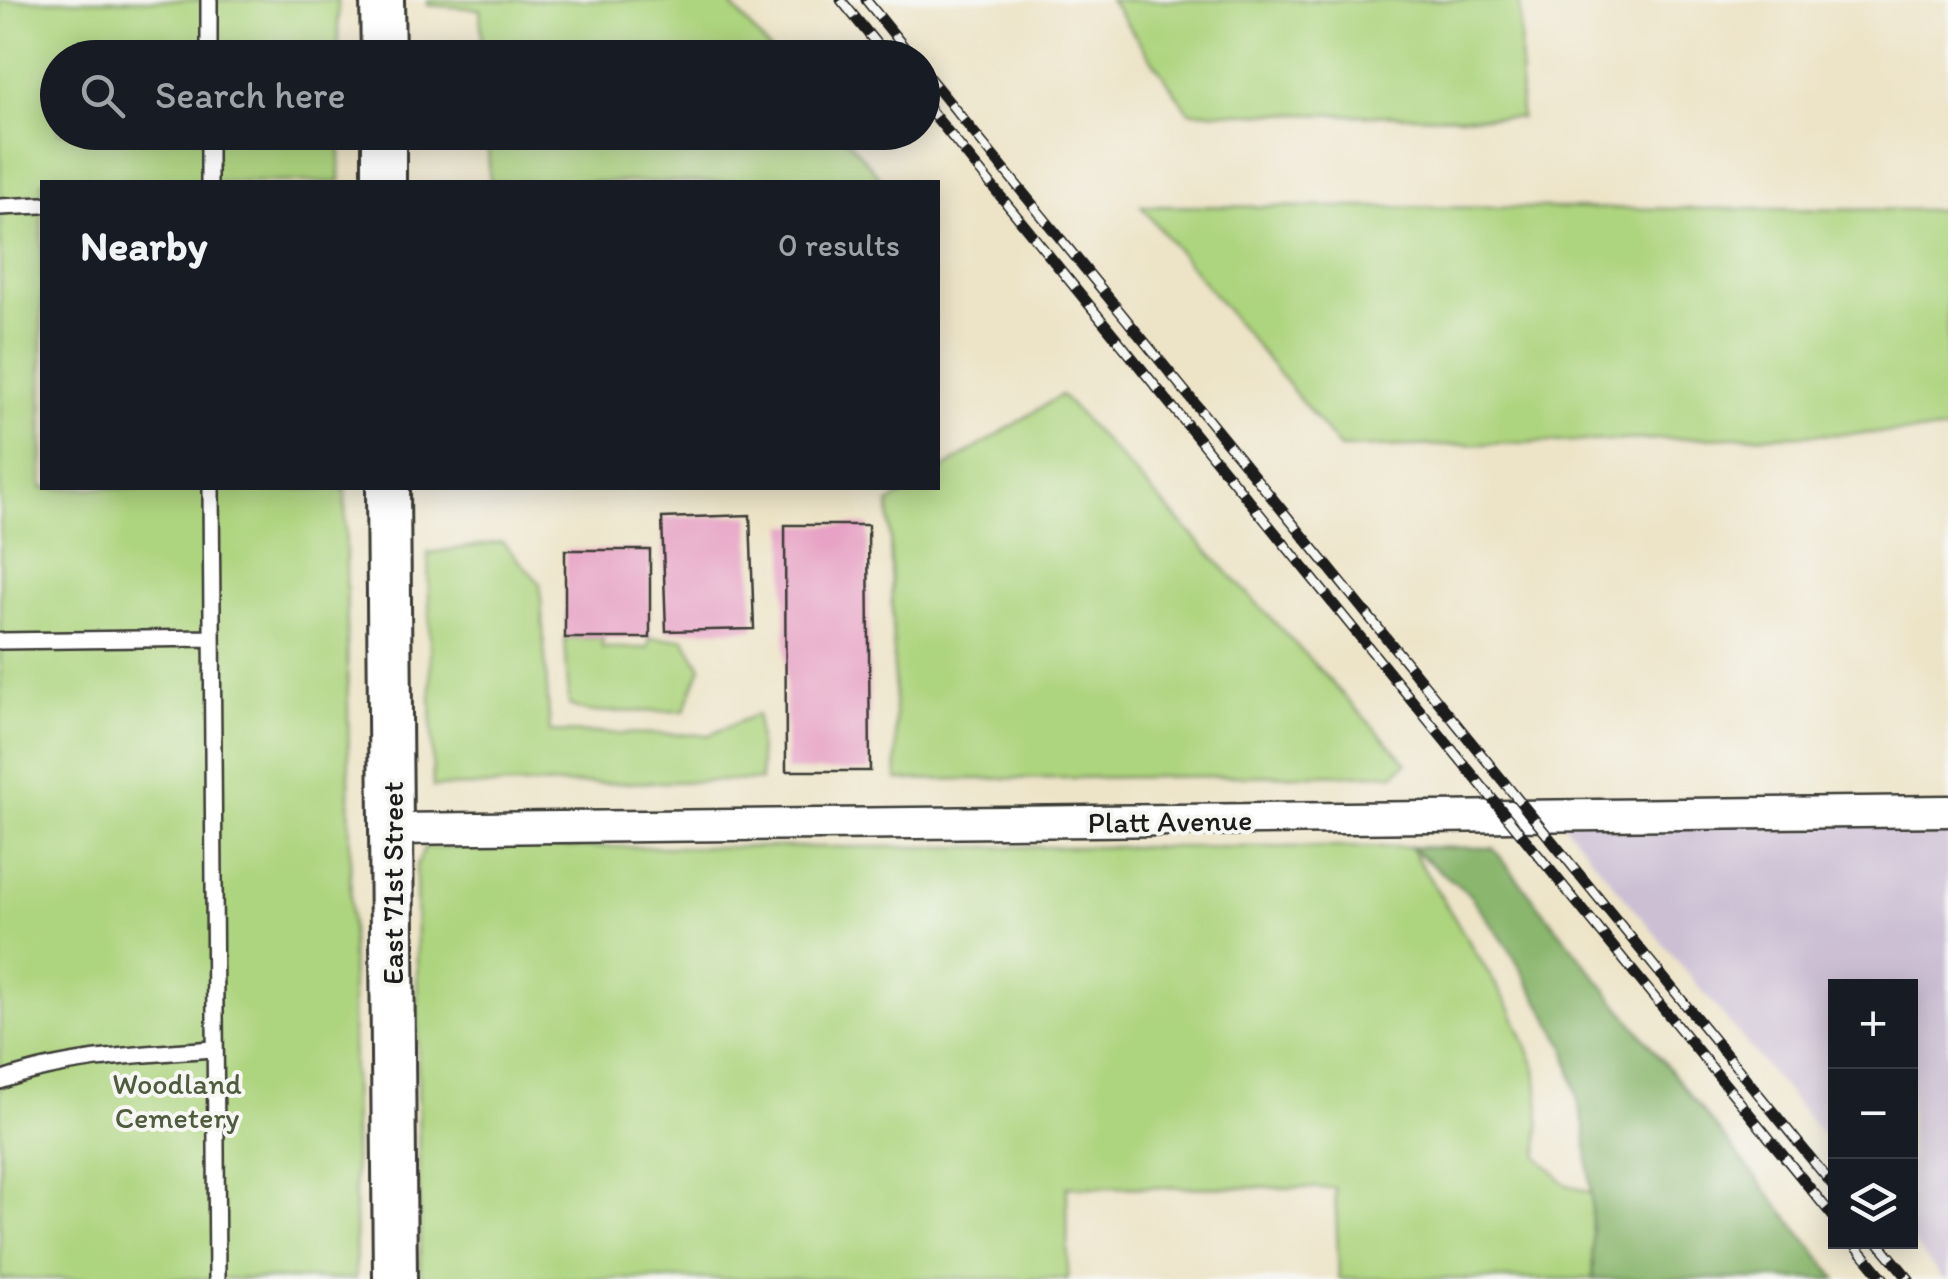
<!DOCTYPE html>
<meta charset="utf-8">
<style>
:root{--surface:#171b24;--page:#242831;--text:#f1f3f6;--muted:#9ea1a6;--line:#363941}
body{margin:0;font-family:Itim,sans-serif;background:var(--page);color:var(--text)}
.controls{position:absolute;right:30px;bottom:30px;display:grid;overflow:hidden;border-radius:0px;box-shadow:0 5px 25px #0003}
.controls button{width:90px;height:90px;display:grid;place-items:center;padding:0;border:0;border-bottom:2px solid var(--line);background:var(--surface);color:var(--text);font:50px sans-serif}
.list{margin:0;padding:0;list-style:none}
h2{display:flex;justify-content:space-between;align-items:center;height:130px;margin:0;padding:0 40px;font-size:42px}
h2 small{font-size:32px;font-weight:400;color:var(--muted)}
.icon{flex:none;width:55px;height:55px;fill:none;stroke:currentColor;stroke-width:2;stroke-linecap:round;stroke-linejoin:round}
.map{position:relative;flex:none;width:1948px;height:1279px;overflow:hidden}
.search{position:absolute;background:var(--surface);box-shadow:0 5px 25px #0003;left:40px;top:40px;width:900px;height:110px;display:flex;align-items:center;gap:25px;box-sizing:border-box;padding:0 35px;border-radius:55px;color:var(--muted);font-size:38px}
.panel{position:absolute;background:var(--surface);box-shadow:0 5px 25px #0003;left:40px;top:180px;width:900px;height:310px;border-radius:0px}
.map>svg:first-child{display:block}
.industrial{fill:#ccbfd4}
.green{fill:#add47e;stroke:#64784d;stroke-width:2.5}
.forest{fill:#8ab66d;stroke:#536944;stroke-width:2.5}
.building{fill:#e7a2c5}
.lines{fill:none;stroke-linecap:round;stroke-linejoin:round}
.lane-casing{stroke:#3b3a36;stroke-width:20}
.street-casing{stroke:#3b3a36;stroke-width:35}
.secondary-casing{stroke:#3b3a36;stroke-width:48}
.lane{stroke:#fff;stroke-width:15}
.street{stroke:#fff;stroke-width:30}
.secondary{stroke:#fff;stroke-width:42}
.rail-casing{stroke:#1c1c1c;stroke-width:11}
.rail{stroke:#f6f6f2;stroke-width:8;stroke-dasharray:22;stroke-linecap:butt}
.labels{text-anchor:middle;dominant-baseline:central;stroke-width:8;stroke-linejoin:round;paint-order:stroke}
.street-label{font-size:30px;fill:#1c1c1c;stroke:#f6f6f2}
.park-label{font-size:30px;fill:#4f5c3e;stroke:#f6f6f2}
</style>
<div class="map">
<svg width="1948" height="1279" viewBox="0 0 1948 1279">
<rect width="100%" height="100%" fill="#f6f6f2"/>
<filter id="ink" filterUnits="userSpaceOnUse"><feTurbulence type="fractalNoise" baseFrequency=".01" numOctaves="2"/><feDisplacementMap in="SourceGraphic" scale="20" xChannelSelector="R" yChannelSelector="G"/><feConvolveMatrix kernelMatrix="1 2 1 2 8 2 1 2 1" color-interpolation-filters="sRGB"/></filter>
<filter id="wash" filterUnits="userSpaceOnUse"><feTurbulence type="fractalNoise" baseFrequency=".0048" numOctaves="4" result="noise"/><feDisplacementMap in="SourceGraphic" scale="40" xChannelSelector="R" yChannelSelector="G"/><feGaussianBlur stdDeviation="2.25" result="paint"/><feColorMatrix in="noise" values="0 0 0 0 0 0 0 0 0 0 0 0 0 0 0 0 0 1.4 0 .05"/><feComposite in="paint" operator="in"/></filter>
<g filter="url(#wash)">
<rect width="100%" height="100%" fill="#ede4c8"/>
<path class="industrial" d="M 1948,811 L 1948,1279 L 1943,1279 L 1911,1240 L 1910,986 L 1836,986 L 1835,1150 L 1556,815 Z"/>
<path class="green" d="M 0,0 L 338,0 L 338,57 L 58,58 L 58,132 L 340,133 L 340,182 L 42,182 L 42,488 L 345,488 L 356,1279 L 0,1279 Z
M 428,0 L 727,0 L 776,57 L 483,57 L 480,9 L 428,5 Z
M 1110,0 L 1520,0 L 1521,118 L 1189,112 Z
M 487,133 L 841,133 L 884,182 L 490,182 Z
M 1141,206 L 1948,210 L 1948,431 L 1340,448 Z
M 1061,395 L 1407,763 L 1394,774 L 897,780 L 889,503 L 913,488 L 938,488 L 938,472 Z
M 502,542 L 540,583 L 550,732 L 709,735 L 757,714 L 761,780 L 433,787 L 428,553 Z
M 565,638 L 603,638 L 602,648 L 648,648 L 650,638 L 684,639 L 701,667 L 684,711 L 589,712 L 569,705 Z
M 425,847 L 1410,847 L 1511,1009 L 1536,1069 L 1540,1107 L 1538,1156 L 1565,1184 L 1591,1193 L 1593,1279 L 1339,1279 L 1335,1188 L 1067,1187 L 1068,1279 L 420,1279 L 416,866 Z"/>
<path class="forest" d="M 1410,847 L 1493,848 L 1837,1279 L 1593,1279 L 1591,1193 L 1585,1130 L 1565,1047 L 1508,947 L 1469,894 Z"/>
<g id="blocks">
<path class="building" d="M 750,515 L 754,629 L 666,631 L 662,518 Z
M 785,525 L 868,525 L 870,771 L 786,771 Z
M 565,550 L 650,550 L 650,638 L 565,638 Z"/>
</g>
</g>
<g filter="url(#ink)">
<use href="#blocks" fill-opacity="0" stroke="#3b3a36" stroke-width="2.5"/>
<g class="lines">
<g class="lane-casing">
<path id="lane" d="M 209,0 L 209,58
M 209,132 L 209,182
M 0,207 L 42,205
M 211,488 L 217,1279
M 0,641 L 211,638
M 0,1081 C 68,1057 143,1054 214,1049"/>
</g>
<g class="street-casing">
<path id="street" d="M 392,829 L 1948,811"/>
</g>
<g class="secondary-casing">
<path id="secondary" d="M 382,0 L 383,58
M 384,132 L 384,182
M 388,488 L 395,1279"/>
</g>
<use href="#lane" class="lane"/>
<use href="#street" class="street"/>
<use href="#secondary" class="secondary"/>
<g class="rail-casing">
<path id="rail" d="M 841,0 L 888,58
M 866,0 L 913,58
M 922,69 L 1836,1189
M 922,100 L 1836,1220
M 1853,1242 L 1884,1279
M 1878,1242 L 1909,1279"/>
</g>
<use href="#rail" class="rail"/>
</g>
</g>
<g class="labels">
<g class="street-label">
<text transform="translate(1170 821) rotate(-1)">Platt Avenue</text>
<text transform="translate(392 883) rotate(-90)">East 71st Street</text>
</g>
<g class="park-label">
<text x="177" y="1083">Woodland<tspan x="177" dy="34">Cemetery</tspan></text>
</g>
</g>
</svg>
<div class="controls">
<button>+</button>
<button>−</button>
<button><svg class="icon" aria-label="layers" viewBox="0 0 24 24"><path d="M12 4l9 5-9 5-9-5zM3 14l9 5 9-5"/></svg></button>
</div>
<div class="search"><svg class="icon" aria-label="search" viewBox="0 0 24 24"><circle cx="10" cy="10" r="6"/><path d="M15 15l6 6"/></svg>Search here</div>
<section class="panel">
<h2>Nearby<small>0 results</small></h2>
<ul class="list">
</ul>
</section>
</div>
